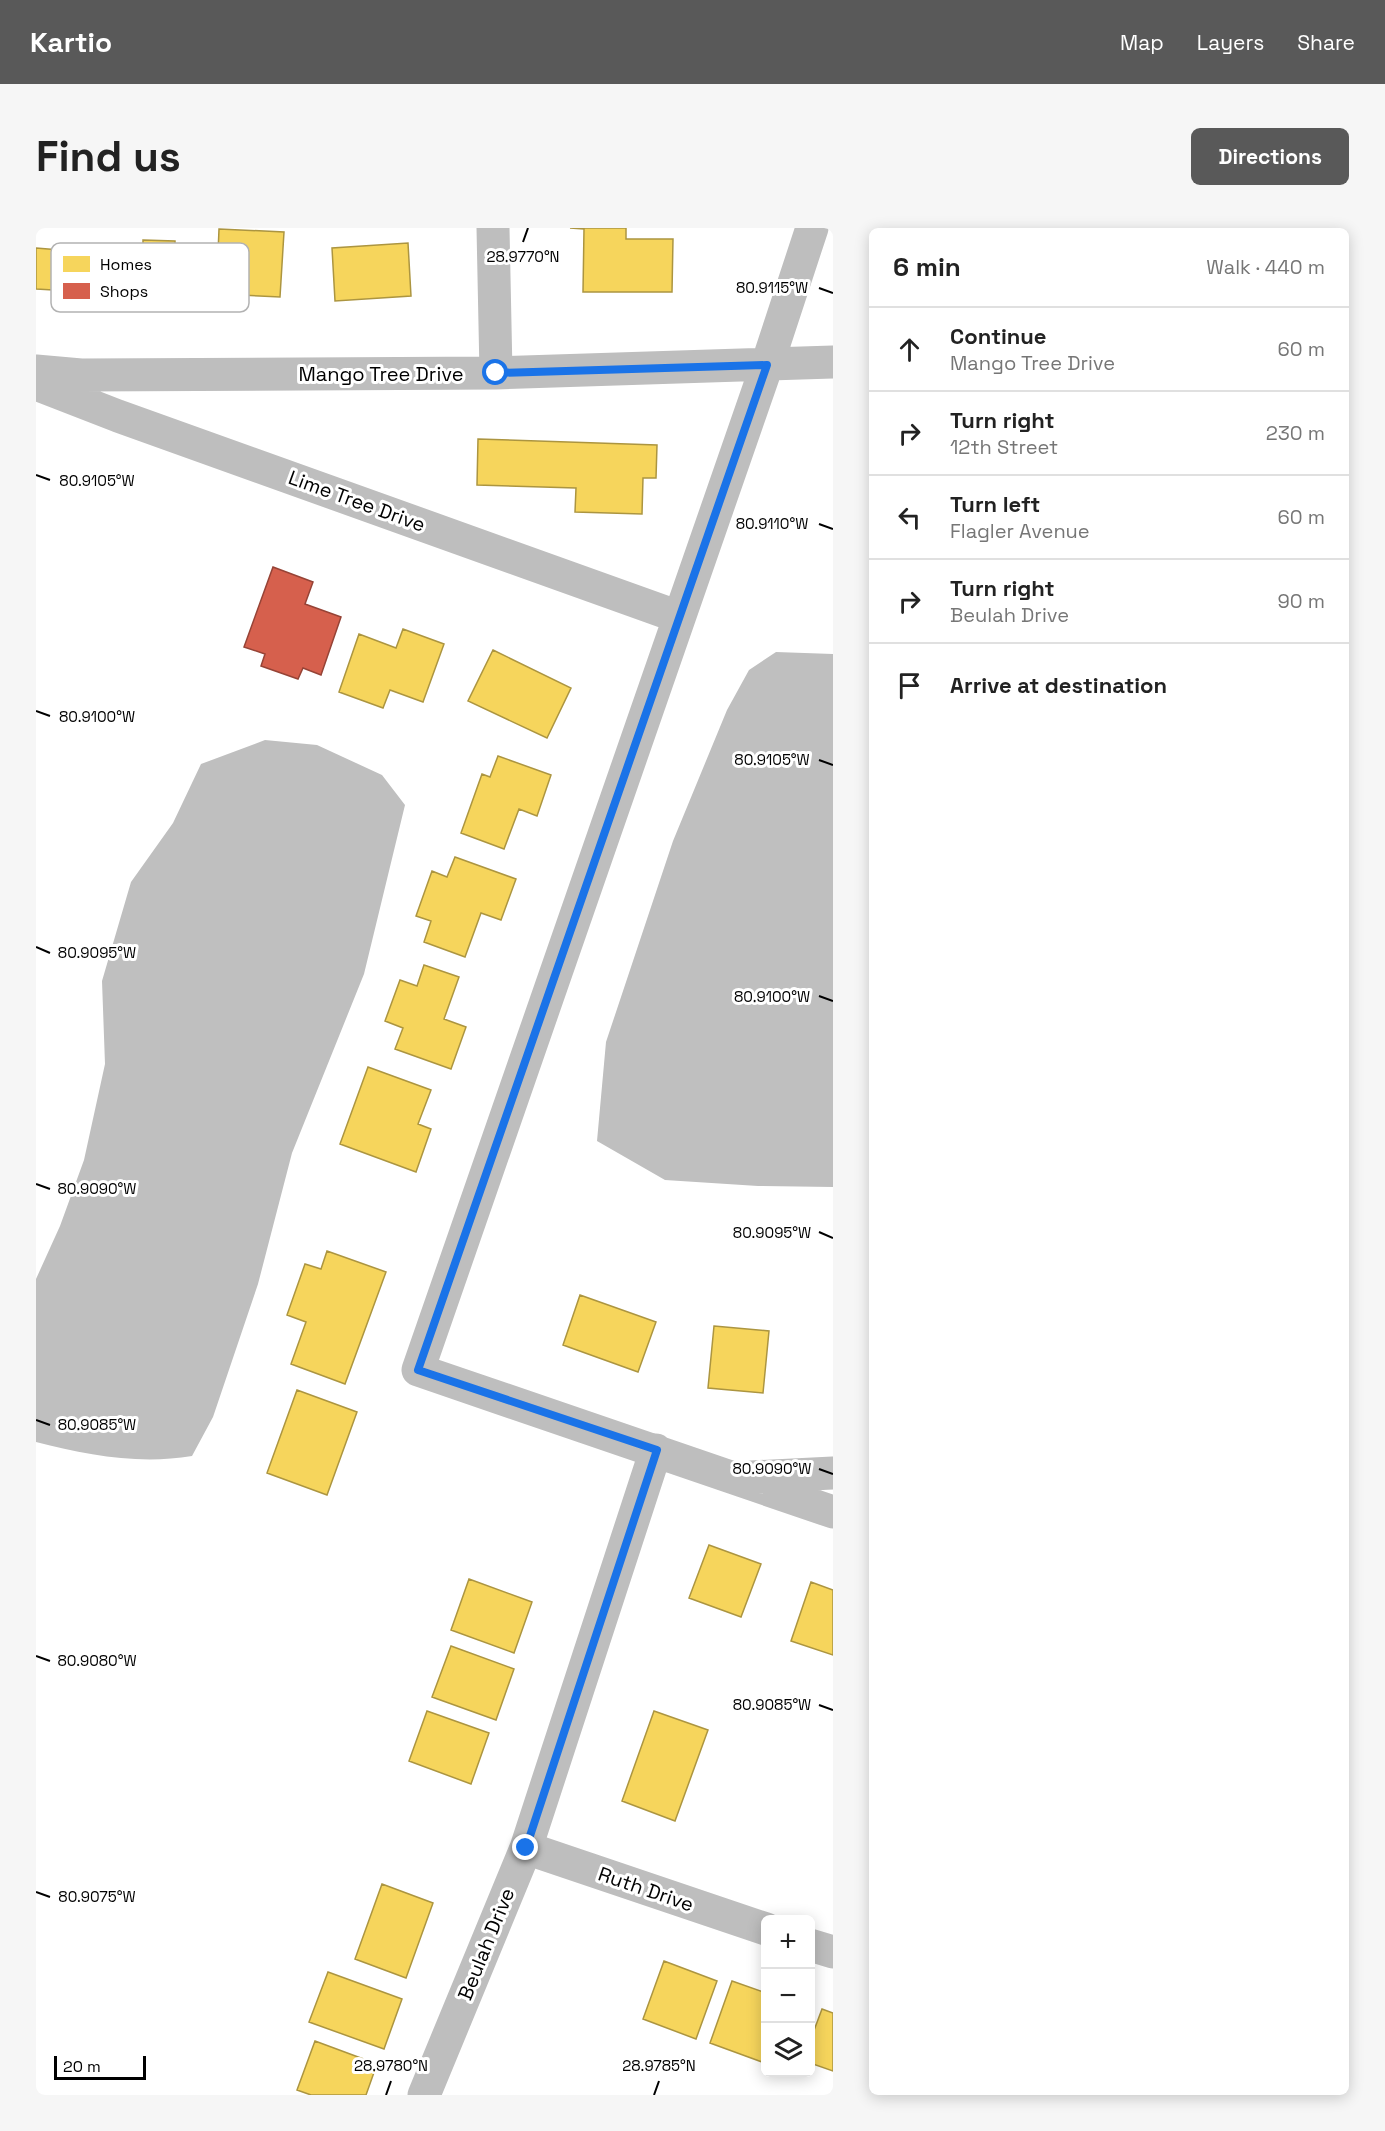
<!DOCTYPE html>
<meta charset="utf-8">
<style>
:root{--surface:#fff;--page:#f6f6f6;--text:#222;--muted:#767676;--line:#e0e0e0;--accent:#595959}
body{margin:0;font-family:"Space Grotesk",sans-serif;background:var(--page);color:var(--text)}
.controls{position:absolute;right:18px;bottom:18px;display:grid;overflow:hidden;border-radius:9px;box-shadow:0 3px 15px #0003}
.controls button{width:54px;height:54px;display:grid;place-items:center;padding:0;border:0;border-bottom:2px solid var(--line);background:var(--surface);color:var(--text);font:30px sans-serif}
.scale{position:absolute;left:18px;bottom:15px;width:92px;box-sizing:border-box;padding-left:6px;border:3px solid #000;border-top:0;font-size:16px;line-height:21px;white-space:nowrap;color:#000;-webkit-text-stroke:4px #fff;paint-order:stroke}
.stop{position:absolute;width:18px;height:18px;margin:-14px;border:4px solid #1a73e8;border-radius:50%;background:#fff}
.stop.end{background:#1a73e8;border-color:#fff;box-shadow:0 2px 6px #0008}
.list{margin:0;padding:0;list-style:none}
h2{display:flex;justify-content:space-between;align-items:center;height:78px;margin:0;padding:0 24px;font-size:26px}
h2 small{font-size:20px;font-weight:400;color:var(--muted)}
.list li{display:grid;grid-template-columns:39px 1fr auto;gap:18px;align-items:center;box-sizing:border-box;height:84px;padding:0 24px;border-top:2px solid var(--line)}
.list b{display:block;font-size:22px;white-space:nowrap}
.list p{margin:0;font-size:20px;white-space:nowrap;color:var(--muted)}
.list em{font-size:20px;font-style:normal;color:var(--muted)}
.icon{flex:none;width:33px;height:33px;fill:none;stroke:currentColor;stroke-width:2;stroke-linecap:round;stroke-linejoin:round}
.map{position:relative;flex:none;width:797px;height:1867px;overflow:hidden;border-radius:9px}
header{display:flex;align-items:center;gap:36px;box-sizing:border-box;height:84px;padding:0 30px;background:var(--accent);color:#fff}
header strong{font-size:28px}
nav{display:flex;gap:33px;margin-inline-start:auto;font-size:21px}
.intro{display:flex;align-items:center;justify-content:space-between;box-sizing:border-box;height:144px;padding:0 36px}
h1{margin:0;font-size:42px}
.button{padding:15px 27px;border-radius:9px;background:var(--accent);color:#fff;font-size:21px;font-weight:700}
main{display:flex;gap:36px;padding:0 36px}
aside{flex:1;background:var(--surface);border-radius:9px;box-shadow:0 3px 15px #0003}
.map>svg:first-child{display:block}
.water{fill:#bfbfbf}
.homes{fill:#f6d55c;stroke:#ac9540;stroke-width:1.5}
.shops{fill:#d6604d;stroke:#964336;stroke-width:1.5}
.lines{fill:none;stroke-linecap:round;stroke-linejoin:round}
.street{stroke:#bebebe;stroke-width:33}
.route{stroke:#1a73e8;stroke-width:8}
.ticks{fill:none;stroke:#000;stroke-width:2}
.labels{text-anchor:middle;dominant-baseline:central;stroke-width:6;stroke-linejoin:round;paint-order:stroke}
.street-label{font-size:20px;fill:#000;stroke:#fff}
.key{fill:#fff;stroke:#b2b2b2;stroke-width:1.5}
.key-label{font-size:16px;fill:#000}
.ticks-label{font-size:15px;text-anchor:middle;fill:#000;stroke:#fff;stroke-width:6;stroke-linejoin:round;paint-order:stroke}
</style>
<header>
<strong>Kartio</strong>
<nav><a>Map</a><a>Layers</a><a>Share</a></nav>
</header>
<div class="intro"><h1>Find us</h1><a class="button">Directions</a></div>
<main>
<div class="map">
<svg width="797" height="1867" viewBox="0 0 797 1867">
<rect width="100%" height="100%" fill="#fff"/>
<path class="water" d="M 740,424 L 797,426 L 797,959 L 722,958 L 629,952 L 561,913 L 570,814 L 637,613 L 691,482 L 713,442 Z
M 229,512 L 281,517 L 346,547 L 369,577 L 328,746 L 256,925 L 222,1056 L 177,1189 L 156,1228 C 103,1237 51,1227 0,1214 L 0,1051 L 24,998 L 48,932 L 69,836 L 66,753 L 95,654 L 137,595 L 165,536 Z"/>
<path class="homes" d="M 534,0 L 590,0 L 590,11 L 637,11 L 636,64 L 547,64 L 548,1 Z
M 183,1 L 248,4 L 244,69 L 159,65 L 161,24 L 182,25 Z
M 107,12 L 139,13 L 139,68 L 107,68 Z
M 372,15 L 375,68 L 299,73 L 296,20 Z
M 0,20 L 72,26 L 69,65 L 0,61 Z
M 442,211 L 621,217 L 620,250 L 607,250 L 606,286 L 539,284 L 540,260 L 441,257 Z
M 367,401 L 408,416 L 387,474 L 354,462 L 347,480 L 303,464 L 323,406 L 360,420 Z
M 457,422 L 535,460 L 511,510 L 432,473 Z
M 462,528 L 515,547 L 501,588 L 483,581 L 468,621 L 425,605 L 446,546 L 454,549 Z
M 419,629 L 480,651 L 465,692 L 445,685 L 429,729 L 388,714 L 395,693 L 380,688 L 396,643 L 411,649 Z
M 388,737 L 423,749 L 408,791 L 430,799 L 415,841 L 359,821 L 367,800 L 349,793 L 364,752 L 381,758 Z
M 332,839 L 395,862 L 382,896 L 395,901 L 380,944 L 304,916 Z
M 291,1023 L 350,1044 L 309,1156 L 255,1136 L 270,1094 L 251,1087 L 269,1036 L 285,1041 Z
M 544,1067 L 620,1094 L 602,1144 L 527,1117 Z
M 678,1098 L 733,1103 L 727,1165 L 672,1160 Z
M 261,1162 L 321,1184 L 291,1267 L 231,1245 Z
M 673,1317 L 725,1336 L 705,1389 L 653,1370 Z
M 433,1351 L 496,1374 L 478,1425 L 415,1402 Z
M 775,1354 L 797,1362 L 797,1427 L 755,1413 Z
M 415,1418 L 478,1441 L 460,1492 L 396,1469 Z
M 391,1483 L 453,1505 L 435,1556 L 373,1533 Z
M 618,1483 L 672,1502 L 639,1593 L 586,1573 Z
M 346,1656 L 397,1675 L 370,1750 L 319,1731 Z
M 628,1733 L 681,1753 L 660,1811 L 607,1791 Z
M 292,1744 L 366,1771 L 348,1821 L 273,1794 Z
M 696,1753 L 730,1765 L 730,1826 L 726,1834 L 674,1815 Z
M 786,1781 L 797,1785 L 797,1843 L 774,1835 L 774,1813 Z
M 279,1813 L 341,1836 L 330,1867 L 275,1867 L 261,1862 Z"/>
<path class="shops" d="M 237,339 L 277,354 L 269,376 L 305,389 L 285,447 L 267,440 L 262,451 L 225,438 L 229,426 L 208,419 Z"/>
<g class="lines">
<path class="street" d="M 457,0 L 460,145
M 776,0 L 731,137 L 382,1142 L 797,1284
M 0,143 L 45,147 L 460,145 L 797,134
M 0,156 L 82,188 L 643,389
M 715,1249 L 797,1245
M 490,1620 L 730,1701
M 774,1717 L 797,1724
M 388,1867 L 490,1620 L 620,1222"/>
</g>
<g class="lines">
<path class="route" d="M 460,145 L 731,137 L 382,1142 L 621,1222 L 490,1620"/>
</g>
<path class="ticks" d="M 487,14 L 492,0M 783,60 L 797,65M 0,247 L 14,252M 783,296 L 797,301M 0,483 L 14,488M 783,532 L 797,537M 0,719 L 14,725M 783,768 L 797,773M 0,956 L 14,961M 783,1004 L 797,1010M 0,1192 L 14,1197M 783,1241 L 797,1246M 0,1428 L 14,1433M 783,1477 L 797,1482M 0,1664 L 14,1669M 350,1867 L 355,1853M 618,1867 L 623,1853"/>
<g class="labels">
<g class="street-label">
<text x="345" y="146">Mango Tree Drive</text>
<text transform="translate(321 273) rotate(20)">Lime Tree Drive</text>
<text transform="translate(610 1661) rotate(19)">Ruth Drive</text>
<text transform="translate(450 1716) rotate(-68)">Beulah Drive</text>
</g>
</g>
<rect x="15" y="15" width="198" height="69" rx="9" class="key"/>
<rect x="27" y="28" width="27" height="16" fill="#f6d55c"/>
<rect x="27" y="55" width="27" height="16" fill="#d6604d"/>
<g class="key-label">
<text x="64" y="42">Homes</text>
<text x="64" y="69">Shops</text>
</g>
<g class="ticks-label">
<text x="487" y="34">28.9770°N</text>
<text x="736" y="65">80.9115°W</text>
<text x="61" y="258">80.9105°W</text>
<text x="736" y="301">80.9110°W</text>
<text x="61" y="494">80.9100°W</text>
<text x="736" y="537">80.9105°W</text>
<text x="61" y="730">80.9095°W</text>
<text x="736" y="774">80.9100°W</text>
<text x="61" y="966">80.9090°W</text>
<text x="736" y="1010">80.9095°W</text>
<text x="61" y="1202">80.9085°W</text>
<text x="736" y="1246">80.9090°W</text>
<text x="61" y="1438">80.9080°W</text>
<text x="736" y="1482">80.9085°W</text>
<text x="61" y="1674">80.9075°W</text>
<text x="355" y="1843">28.9780°N</text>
<text x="623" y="1843">28.9785°N</text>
</g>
</svg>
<div class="controls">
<button>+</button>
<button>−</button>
<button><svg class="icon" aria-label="layers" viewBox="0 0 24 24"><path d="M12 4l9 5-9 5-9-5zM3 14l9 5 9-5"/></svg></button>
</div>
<div class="scale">20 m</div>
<div class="stop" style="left:460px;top:145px"></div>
<div class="stop end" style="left:490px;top:1620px"></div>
</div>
<aside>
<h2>6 min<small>Walk · 440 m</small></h2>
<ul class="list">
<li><svg class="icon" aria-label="ahead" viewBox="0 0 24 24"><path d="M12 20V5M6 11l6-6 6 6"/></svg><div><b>Continue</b><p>Mango Tree Drive</p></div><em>60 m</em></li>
<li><svg class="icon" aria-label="right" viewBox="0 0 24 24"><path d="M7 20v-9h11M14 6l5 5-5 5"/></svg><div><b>Turn right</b><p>12th Street</p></div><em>230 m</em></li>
<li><svg class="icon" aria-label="left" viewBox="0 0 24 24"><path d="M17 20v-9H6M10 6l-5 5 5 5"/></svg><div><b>Turn left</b><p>Flagler Avenue</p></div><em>60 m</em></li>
<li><svg class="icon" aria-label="right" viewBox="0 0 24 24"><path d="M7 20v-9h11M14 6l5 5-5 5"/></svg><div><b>Turn right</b><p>Beulah Drive</p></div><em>90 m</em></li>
<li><svg class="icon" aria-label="arrive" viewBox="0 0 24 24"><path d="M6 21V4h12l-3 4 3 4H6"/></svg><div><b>Arrive at destination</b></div></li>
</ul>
</aside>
</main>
